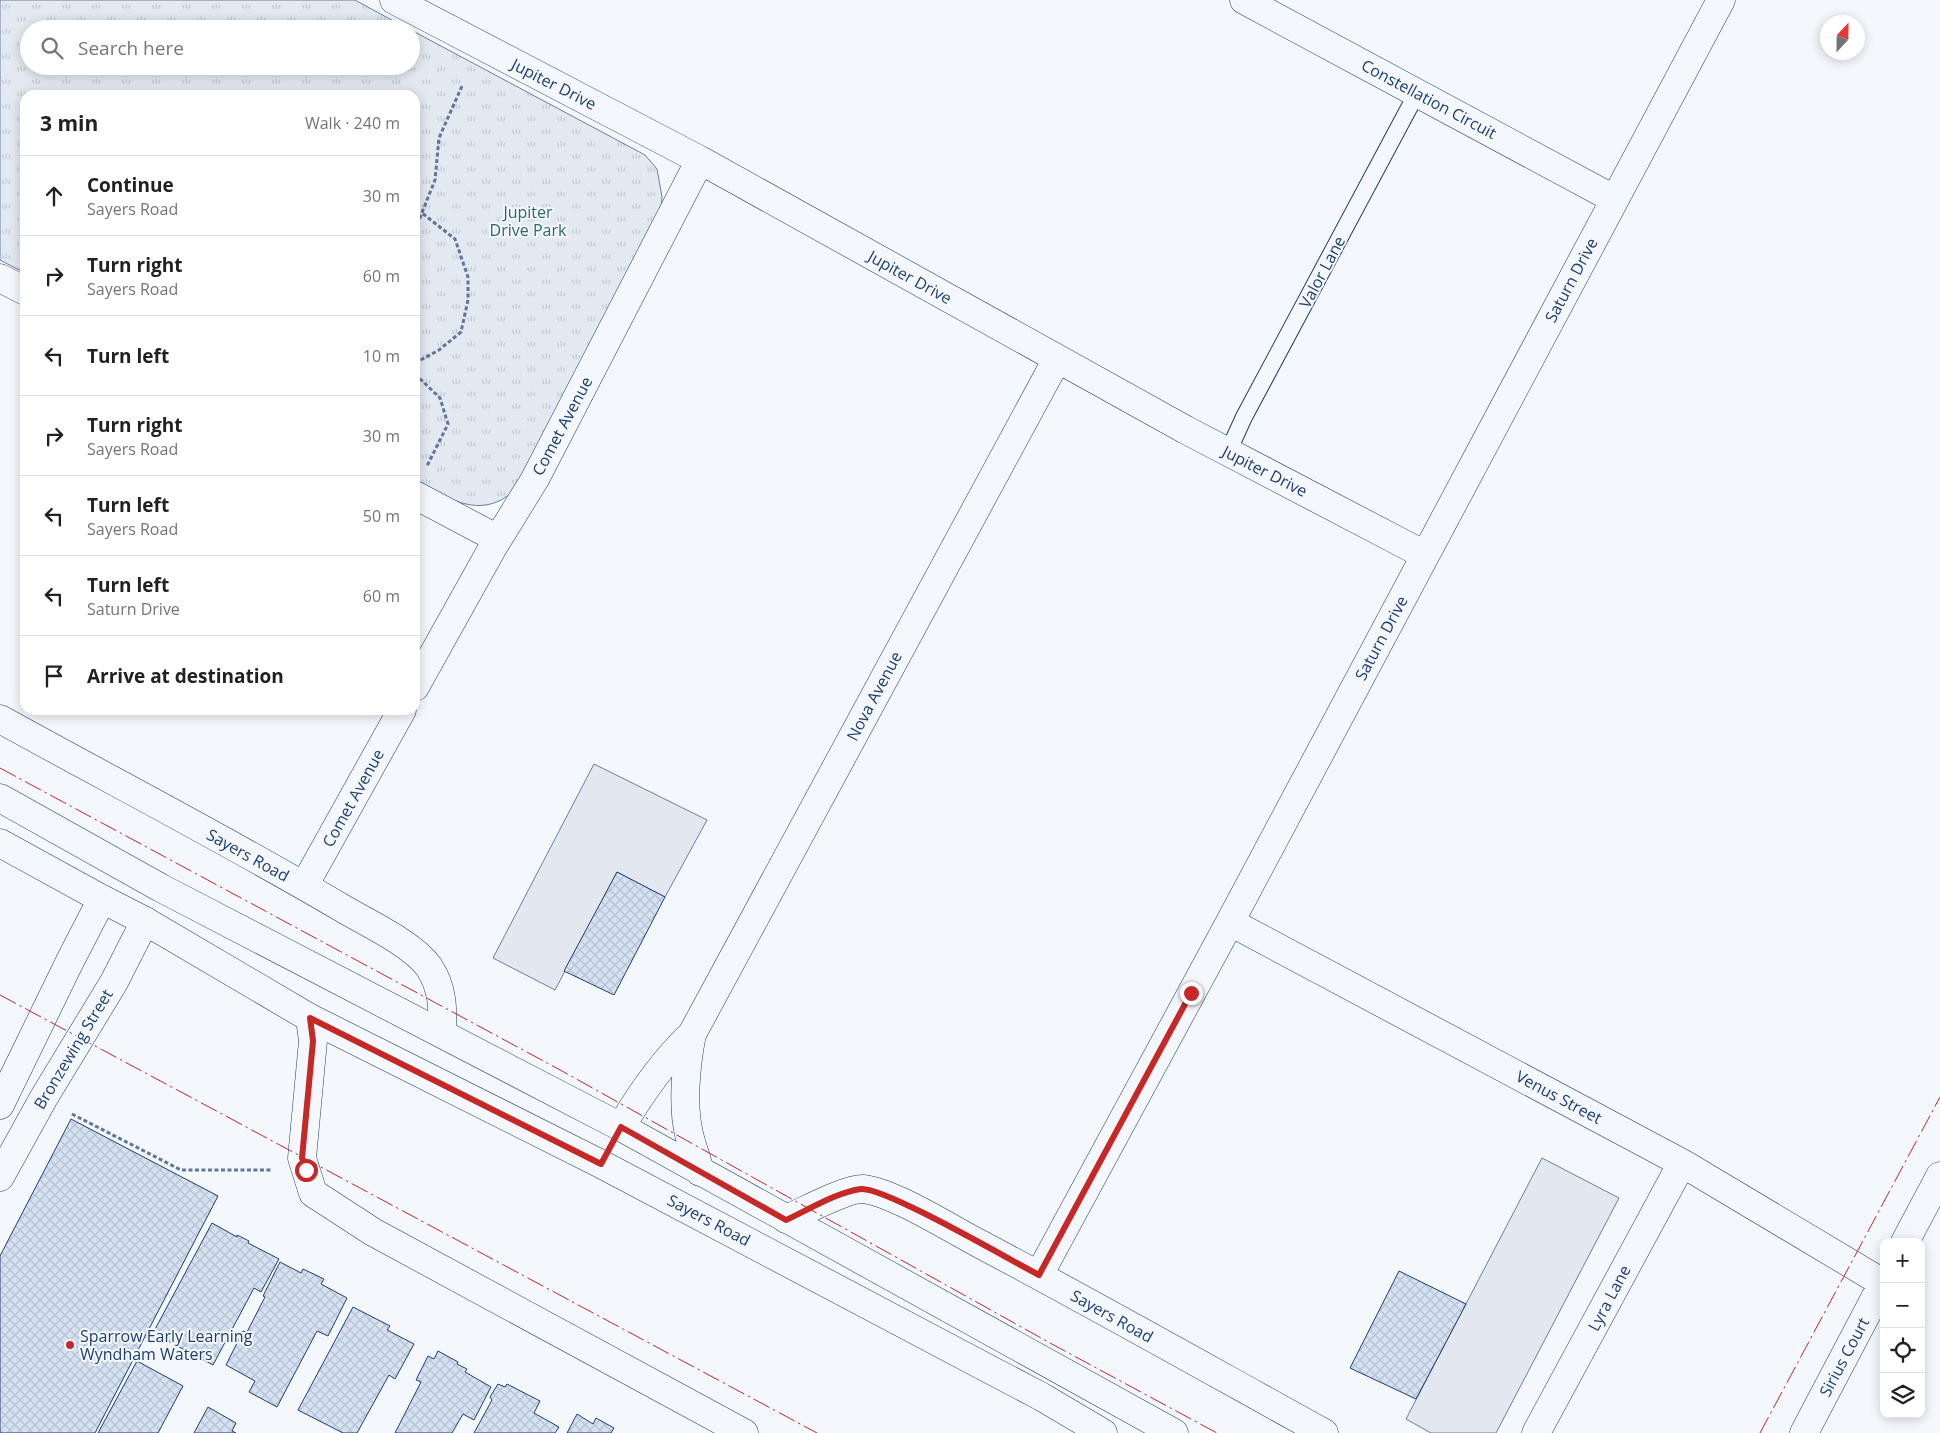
<!DOCTYPE html>
<meta charset="utf-8">
<style>
:root{--surface:#fff;--page:#f2f2f2;--text:#202124;--muted:#757577;--line:#e0e0e0}
body{margin:0;font-family:"Open Sans",sans-serif;background:var(--page);color:var(--text)}
.controls{position:absolute;right:15px;bottom:15px;display:grid;overflow:hidden;border-radius:10px;box-shadow:0 2px 12px #0003}
.controls button{width:45px;height:45px;display:grid;place-items:center;padding:0;border:0;border-bottom:1px solid var(--line);background:var(--surface);color:var(--text);font:25px sans-serif}
.compass{position:absolute;left:1820px;top:15px;width:45px;height:45px;border-radius:50%;background:var(--surface);box-shadow:0 2px 12px #0003;rotate:22deg}
.stop{position:absolute;width:15px;height:15px;margin:-11px;border:4px solid #c62828;border-radius:50%;background:#fff}
.stop.end{background:#c62828;border-color:#fff;box-shadow:0 1px 5px #0008}
.list{margin:0;padding:0;list-style:none}
h2{display:flex;justify-content:space-between;align-items:center;height:65px;margin:0;padding:0 20px;font-size:21px}
h2 small{font-size:16px;font-weight:400;color:var(--muted)}
.list li{display:grid;grid-template-columns:32px 1fr auto;gap:15px;align-items:center;box-sizing:border-box;height:80px;padding:0 20px;border-top:1px solid var(--line)}
.list b{display:block;font-size:19px;white-space:nowrap}
.list p{margin:0;font-size:16px;white-space:nowrap;color:var(--muted)}
.list em{font-size:16px;font-style:normal;color:var(--muted)}
.icon{flex:none;width:28px;height:28px;fill:none;stroke:currentColor;stroke-width:2;stroke-linecap:round;stroke-linejoin:round}
.map{position:relative;flex:none;width:1940px;height:1433px;overflow:hidden}
.search{position:absolute;background:var(--surface);box-shadow:0 2px 12px #0003;left:20px;top:20px;width:400px;height:55px;display:flex;align-items:center;gap:12px;box-sizing:border-box;padding:0 18px;border-radius:28px;color:var(--muted);font-size:19px}
.panel{position:absolute;background:var(--surface);box-shadow:0 2px 12px #0003;left:20px;top:90px;width:400px;height:625px;border-radius:15px}
.map>svg:first-child{display:block}
.park{fill:url(#park-tufts);stroke:#687fa3}
.parking{fill:#e3e8f0;stroke:#687fa3}
.building{fill:url(#building-cross-hatch);stroke:#1d3f73}
.lines{fill:none;stroke-linecap:round;stroke-linejoin:round}
.lane-casing{stroke:#1d3f73;stroke-width:18}
.street-casing{stroke:#1d3f73;stroke-width:29}
.secondary-casing{stroke:#1d3f73;stroke-width:29}
.path{stroke:#5e769c;stroke-width:3;stroke-dasharray:4 2.5;stroke-linecap:butt}
.lane{stroke:#f4f7fb;stroke-width:16}
.street{stroke:#f4f7fb;stroke-width:28}
.secondary{stroke:#f4f7fb;stroke-width:28}
.power{stroke:#c62828;stroke-width:1;stroke-dasharray:18 4 2.5 4;stroke-linecap:butt}
.route{stroke:#c62828;stroke-width:6}
.poi-dot{fill:#c62828;stroke:#f4f7fb;stroke-width:2}
.labels{text-anchor:middle;dominant-baseline:central;stroke-width:4;stroke-linejoin:round;paint-order:stroke}
.street-label{font-size:16px;fill:#1d3f73;stroke:#f4f7fb}
.park-label{font-size:16px;fill:#2c6c60;stroke:#f4f7fb}
.poi-label{font-size:16px;fill:#1d3f73;stroke:#f4f7fb;text-anchor:start}
</style>
<div class="map">
<svg width="1940" height="1433" viewBox="0 0 1940 1433">
<defs>
<pattern id="park-tufts" width="24" height="20" patternUnits="userSpaceOnUse" patternTransform="scale(1.25)"><rect width="24" height="20" fill="#e3e9f0"/><path d="M3 7l-1-3M5 7V3M7 7l1-3M15 17l-1-3M17 17v-4M19 17l1-3" fill="none" stroke="#c2c9d1"/></pattern>
<pattern id="building-cross-hatch" width="8" height="8" patternUnits="userSpaceOnUse" patternTransform="scale(1.25)"><rect width="8" height="8" fill="#d5e0f0"/><path d="M0 0l8 8M0 8l8-8" fill="none" stroke="#b6c1d1"/></pattern>
</defs>
<rect width="100%" height="100%" fill="#f4f7fb"/>
<path class="park" d="M 0,0 L 355,0 L 408,29 L 29,29 L 29,66 L 411,66 L 411,30 L 645,155 L 657,169 L 662,197 L 661,213 L 515,490 C 510,494 504,499 499,501 C 469,515 440,493 415,480 L 415,95 L 25,95 L 25,273 L 0,260 Z"/>
<path class="parking" d="M 594,764 L 707,820 L 665,897 L 617,872 L 555,990 L 493,958 Z
M 1542,1158 L 1619,1198 L 1496,1433 L 1431,1433 L 1406,1419 Z"/>
<path class="building" d="M 617,872 L 665,897 L 614,995 L 564,971 Z
M 71,1119 L 218,1196 L 95,1433 L 0,1433 L 0,1256 Z
M 212,1223 L 237,1237 L 237,1235 L 249,1241 L 248,1243 L 279,1259 L 261,1292 L 254,1288 L 213,1365 L 153,1333 Z
M 280,1262 L 301,1273 L 303,1269 L 324,1279 L 321,1284 L 347,1298 L 328,1336 L 317,1331 L 277,1407 L 249,1392 L 255,1381 L 226,1365 L 243,1331 L 247,1332 L 265,1297 L 263,1296 Z
M 1399,1271 L 1466,1304 L 1416,1399 L 1350,1368 Z
M 353,1307 L 390,1326 L 387,1330 L 414,1344 L 395,1379 L 389,1375 L 357,1433 L 343,1433 L 298,1410 Z
M 438,1351 L 458,1362 L 457,1364 L 467,1369 L 465,1372 L 491,1387 L 474,1420 L 463,1414 L 452,1433 L 395,1433 L 421,1382 L 416,1380 L 428,1356 L 434,1359 Z
M 137,1361 L 183,1386 L 158,1433 L 98,1433 Z
M 498,1384 L 505,1387 L 507,1384 L 540,1401 L 534,1413 L 559,1427 L 555,1433 L 474,1433 L 492,1400 L 490,1397 Z
M 208,1407 L 236,1423 L 232,1431 L 236,1433 L 194,1433 Z
M 577,1414 L 593,1424 L 596,1418 L 614,1428 L 611,1433 L 567,1433 Z"/>
<g class="lines">
<g class="lane-casing">
<path id="lane" d="M 1228,452 L 1244,417 L 1417,93"/>
</g>
<g class="street-casing">
<path id="street" d="M 394,0 L 700,160 L 1186,430 L 1425,555
M 1244,0 L 1614,199
M 0,278 L 25,291
M 415,495 L 498,539
M 415,687 L 493,547 L 535,479 L 700,160
M 0,719 C 114,782 230,842 342,908 C 367,923 413,944 429,967 C 443,988 443,1009 442,1033
M 304,886 L 402,710
M 1230,922 L 1682,1163 L 1883,1283
M 310,1018 L 313,1041 L 302,1158 L 313,1193 L 373,1232 L 744,1433
M 0,1105 L 69,963 L 102,899
M 621,1127 C 641,1093 663,1061 692,1034
M 700,1172 C 697,1159 692,1147 689,1134 C 682,1105 686,1064 692,1034 L 1057,359
M 0,1177 L 43,1099 L 114,982 L 145,921
M 786,1219 C 803,1212 847,1188 863,1189 C 893,1192 951,1229 980,1244 C 1095,1305 1210,1370 1324,1433
M 1905,1242 L 1940,1176
M 1039,1275 L 1230,922 L 1721,0
M 1536,1433 L 1682,1163
M 1804,1433 L 1884,1281"/>
</g>
<g class="secondary-casing">
<path id="secondary" d="M 0,798 L 161,888 L 621,1127 L 1174,1433
M 0,843 L 102,899 L 145,921 L 310,1018 L 601,1164 L 1042,1397 L 1103,1433"/>
</g>
<path class="path" d="M 415,223 L 419,220 L 435,180 L 439,138 L 462,86
M 415,363 L 439,350 L 461,332 L 468,300 L 468,277 L 455,239 L 422,213
M 415,374 L 440,398 L 448,424 L 427,466
M 72,1114 L 181,1170 L 272,1170"/>
<use href="#lane" class="lane"/>
<use href="#street" class="street"/>
<use href="#secondary" class="secondary"/>
<path class="power" d="M 0,768 L 562,1071 L 1050,1343 L 1217,1433
M 0,995 L 817,1433
M 1760,1433 L 1940,1097"/>
</g>
<g class="lines">
<path class="route" d="M 306,1170 L 302,1158 L 313,1041 L 310,1018 L 601,1164 L 621,1127 L 786,1220 C 808,1210 837,1192 861,1189 C 885,1187 1010,1260 1039,1275 L 1191,993"/>
</g>
<circle class="poi-dot" cx="70" cy="1345" r="5"/>
<g class="labels">
<g class="street-label">
<text transform="translate(554 84) rotate(27)">Jupiter Drive</text>
<text transform="translate(1429 99) rotate(28)">Constellation Circuit</text>
<text transform="translate(1322 272) rotate(-62)">Valor Lane</text>
<text transform="translate(910 277) rotate(29)">Jupiter Drive</text>
<text transform="translate(1571 280) rotate(-62)">Saturn Drive</text>
<text transform="translate(562 426) rotate(-62)">Comet Avenue</text>
<text transform="translate(1265 471) rotate(27)">Jupiter Drive</text>
<text transform="translate(1381 638) rotate(-62)">Saturn Drive</text>
<text transform="translate(874 696) rotate(-62)">Nova Avenue</text>
<text transform="translate(353 798) rotate(-61)">Comet Avenue</text>
<text transform="translate(248 855) rotate(29)">Sayers Road</text>
<text transform="translate(73 1049) rotate(-59)">Bronzewing Street</text>
<text transform="translate(1559 1097) rotate(28)">Venus Street</text>
<text transform="translate(709 1220) rotate(28)">Sayers Road</text>
<text transform="translate(1609 1298) rotate(-62)">Lyra Lane</text>
<text transform="translate(1112 1316) rotate(29)">Sayers Road</text>
<text transform="translate(1844 1357) rotate(-62)">Sirius Court</text>
</g>
<g class="park-label">
<text x="528" y="212">Jupiter<tspan x="528" dy="18">Drive Park</tspan></text>
</g>
<g class="poi-label">
<text x="80" y="1336">Sparrow Early Learning<tspan x="80" dy="18">Wyndham Waters</tspan></text>
</g>
</g>
</svg>
<div class="controls">
<button>+</button>
<button>−</button>
<button><svg class="icon" aria-label="locate" viewBox="0 0 24 24"><circle cx="12" cy="12" r="6"/><path d="M12 2v4M12 18v4M2 12h4M18 12h4"/></svg></button>
<button><svg class="icon" aria-label="layers" viewBox="0 0 24 24"><path d="M12 4l9 5-9 5-9-5zM3 14l9 5 9-5"/></svg></button>
</div>
<svg class="compass" viewBox="-18 -18 36 36"><path d="M0-13l5 13h-10z" fill="#e53935"/><path d="M0 13l5-13h-10z" fill="#757577"/></svg>
<div class="stop" style="left:306px;top:1170px"></div>
<div class="stop end" style="left:1191px;top:993px"></div>
<div class="search"><svg class="icon" aria-label="search" viewBox="0 0 24 24"><circle cx="10" cy="10" r="6"/><path d="M15 15l6 6"/></svg>Search here</div>
<section class="panel">
<h2>3 min<small>Walk · 240 m</small></h2>
<ul class="list">
<li><svg class="icon" aria-label="ahead" viewBox="0 0 24 24"><path d="M12 20V5M6 11l6-6 6 6"/></svg><div><b>Continue</b><p>Sayers Road</p></div><em>30 m</em></li>
<li><svg class="icon" aria-label="right" viewBox="0 0 24 24"><path d="M7 20v-9h11M14 6l5 5-5 5"/></svg><div><b>Turn right</b><p>Sayers Road</p></div><em>60 m</em></li>
<li><svg class="icon" aria-label="left" viewBox="0 0 24 24"><path d="M17 20v-9H6M10 6l-5 5 5 5"/></svg><div><b>Turn left</b></div><em>10 m</em></li>
<li><svg class="icon" aria-label="right" viewBox="0 0 24 24"><path d="M7 20v-9h11M14 6l5 5-5 5"/></svg><div><b>Turn right</b><p>Sayers Road</p></div><em>30 m</em></li>
<li><svg class="icon" aria-label="left" viewBox="0 0 24 24"><path d="M17 20v-9H6M10 6l-5 5 5 5"/></svg><div><b>Turn left</b><p>Sayers Road</p></div><em>50 m</em></li>
<li><svg class="icon" aria-label="left" viewBox="0 0 24 24"><path d="M17 20v-9H6M10 6l-5 5 5 5"/></svg><div><b>Turn left</b><p>Saturn Drive</p></div><em>60 m</em></li>
<li><svg class="icon" aria-label="arrive" viewBox="0 0 24 24"><path d="M6 21V4h12l-3 4 3 4H6"/></svg><div><b>Arrive at destination</b></div></li>
</ul>
</section>
</div>
